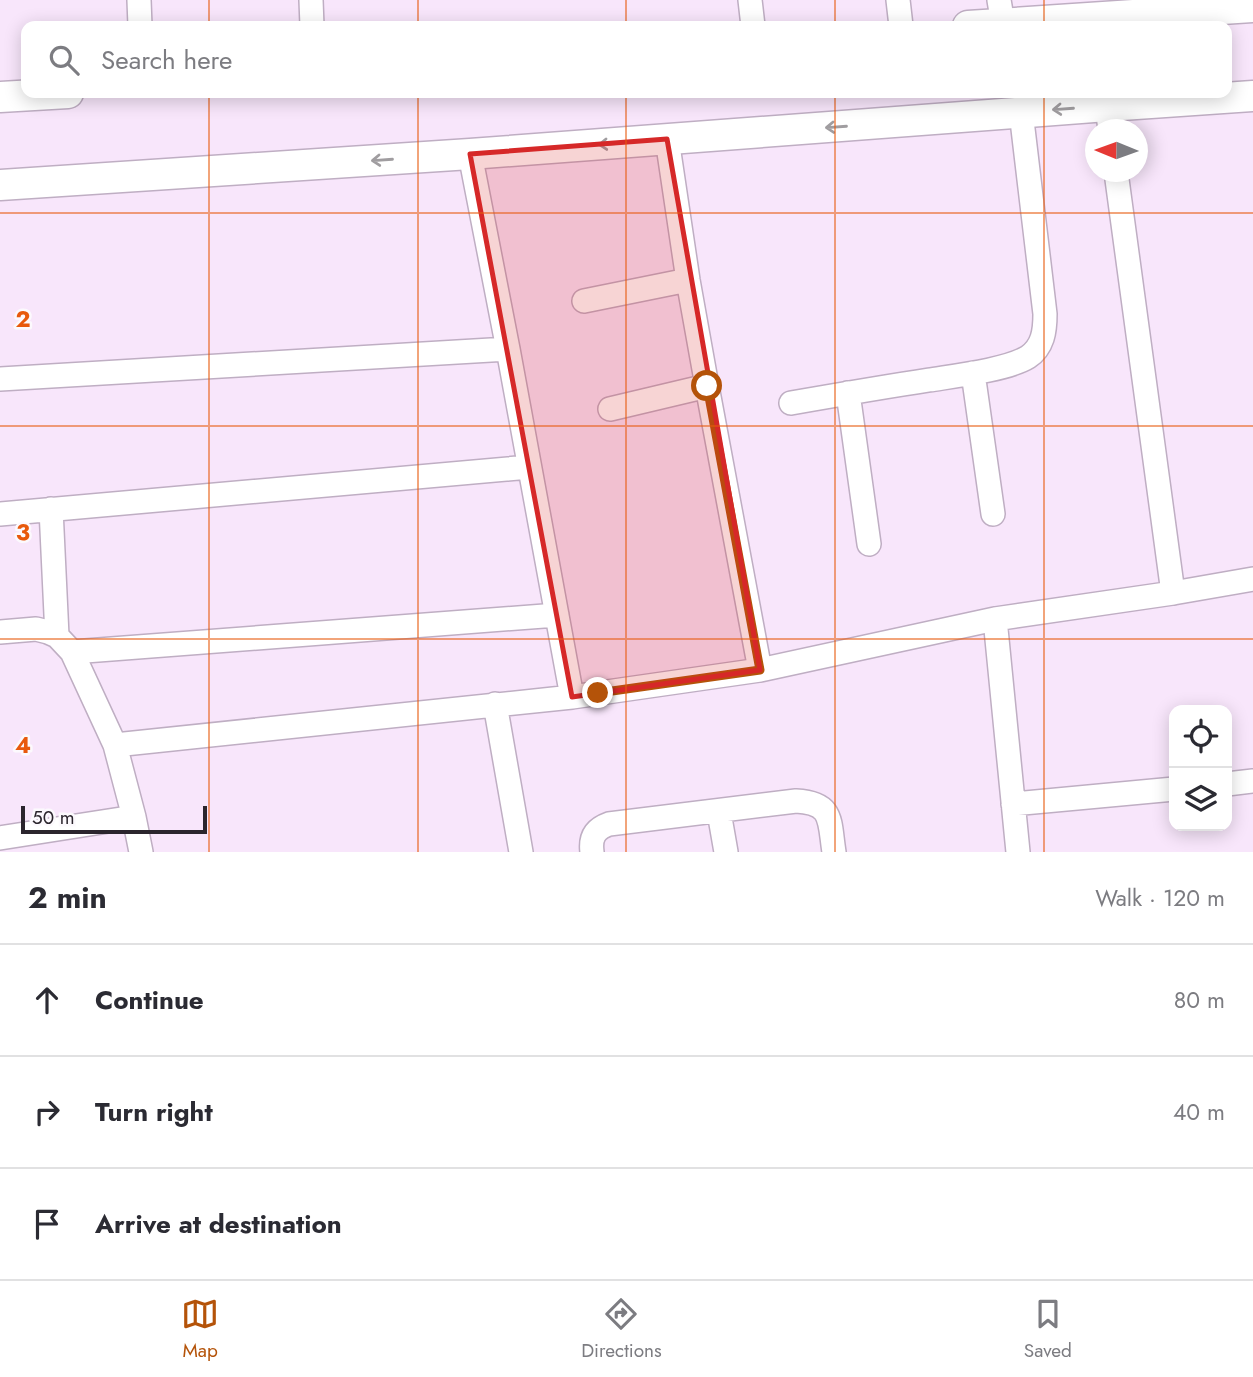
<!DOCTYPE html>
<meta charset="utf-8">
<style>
:root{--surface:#fff;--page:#f7f7f7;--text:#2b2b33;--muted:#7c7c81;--line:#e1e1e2;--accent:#b45309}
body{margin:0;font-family:Jost,sans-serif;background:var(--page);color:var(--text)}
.controls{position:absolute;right:21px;bottom:21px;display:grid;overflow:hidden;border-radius:14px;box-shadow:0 4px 18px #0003}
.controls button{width:63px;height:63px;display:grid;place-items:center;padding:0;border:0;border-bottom:2px solid var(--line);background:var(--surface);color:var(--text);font:35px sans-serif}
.compass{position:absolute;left:1085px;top:119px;width:63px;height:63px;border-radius:50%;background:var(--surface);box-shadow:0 4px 18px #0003;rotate:271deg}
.scale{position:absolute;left:21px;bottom:18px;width:186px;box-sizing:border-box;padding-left:7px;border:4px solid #2b252d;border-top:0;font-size:19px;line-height:24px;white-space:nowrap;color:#2b252d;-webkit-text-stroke:5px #fcf9fd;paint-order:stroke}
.stop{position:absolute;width:21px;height:21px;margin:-16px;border:5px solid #b45309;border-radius:50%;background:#fff}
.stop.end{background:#b45309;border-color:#fff;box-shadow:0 2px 7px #0008}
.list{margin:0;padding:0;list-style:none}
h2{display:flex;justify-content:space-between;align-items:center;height:91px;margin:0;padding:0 28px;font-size:30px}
h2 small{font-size:23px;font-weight:400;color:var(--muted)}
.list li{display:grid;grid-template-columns:46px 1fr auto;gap:21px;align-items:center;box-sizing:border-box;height:112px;padding:0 28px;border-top:2px solid var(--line)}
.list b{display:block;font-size:26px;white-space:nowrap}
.list em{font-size:23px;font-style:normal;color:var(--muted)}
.icon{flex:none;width:38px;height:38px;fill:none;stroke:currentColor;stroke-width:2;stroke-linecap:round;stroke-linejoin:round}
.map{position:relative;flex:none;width:1253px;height:852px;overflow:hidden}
.search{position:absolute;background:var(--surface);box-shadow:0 4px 18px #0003;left:21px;right:21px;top:21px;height:77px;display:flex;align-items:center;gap:18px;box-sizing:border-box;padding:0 24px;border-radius:14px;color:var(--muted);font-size:26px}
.sheet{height:427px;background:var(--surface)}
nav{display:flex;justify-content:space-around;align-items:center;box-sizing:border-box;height:98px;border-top:2px solid var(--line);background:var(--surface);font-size:19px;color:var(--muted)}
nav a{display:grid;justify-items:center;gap:4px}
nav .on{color:var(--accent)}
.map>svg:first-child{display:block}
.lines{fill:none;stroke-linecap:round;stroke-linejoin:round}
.minor-casing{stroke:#bfaec3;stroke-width:26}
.tertiary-casing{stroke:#bfaec3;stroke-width:33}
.minor{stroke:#fff;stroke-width:23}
.tertiary{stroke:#fff;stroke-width:30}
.oneway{stroke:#a09da0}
.route{stroke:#b45309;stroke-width:9}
.marked{fill:#d62828;fill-opacity:0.2;stroke:#d62828;stroke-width:5;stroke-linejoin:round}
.grid{fill:none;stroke:#e8590c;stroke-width:2;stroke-opacity:0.55}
.grid-label{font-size:23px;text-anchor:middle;font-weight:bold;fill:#e8590c;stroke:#fcf9fd;stroke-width:5;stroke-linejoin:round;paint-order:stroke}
</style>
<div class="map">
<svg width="1253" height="852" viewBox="0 0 1253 852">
<rect width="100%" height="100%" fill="#f8e6fb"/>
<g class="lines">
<g class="minor-casing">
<path id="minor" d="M 139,0 L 140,26
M 311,0 L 312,26
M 750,0 L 753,26
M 898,0 L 901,26
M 999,0 L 1003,24
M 1107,106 L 1110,130
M 470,154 L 508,349 L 572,697
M 1116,172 L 1173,593
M 584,301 L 688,280
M 973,373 L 993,514
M 0,379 L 508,349
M 707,386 L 760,670
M 848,393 L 869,544
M 791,403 C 837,395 883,387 929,380 C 954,376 1007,370 1028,357 C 1043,347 1045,331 1045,314 L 1021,112
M 610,409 L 707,386 L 688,280 L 667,139
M 51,509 L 57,636
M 0,514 L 529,467
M 995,619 L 1018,852
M 0,632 L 36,629 L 48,632 L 57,636 L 72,652 L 115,745 L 134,817 L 141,852
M 72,652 L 557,615
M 495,704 L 521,852
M 115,745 L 572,697 L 760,670 L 995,619 L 1173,593 L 1253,579
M 1227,784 L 1253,781
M 1013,804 L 1174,789
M 719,812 L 726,852
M 0,838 L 134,817
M 592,852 C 590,837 595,829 609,824 L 796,801 C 834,803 829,821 834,852"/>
</g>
<g class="tertiary-casing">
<path id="tertiary" d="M 968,26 L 1253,7
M 0,97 L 68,93
M 0,185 L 470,154 L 1107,106 L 1253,96"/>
</g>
<use href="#minor" class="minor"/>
<use href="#tertiary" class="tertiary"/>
</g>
<defs><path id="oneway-shaft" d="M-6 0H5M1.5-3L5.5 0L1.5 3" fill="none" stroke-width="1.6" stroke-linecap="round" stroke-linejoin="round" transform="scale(1.75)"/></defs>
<g class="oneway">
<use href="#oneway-shaft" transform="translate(1063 109) rotate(176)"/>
<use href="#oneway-shaft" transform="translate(836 127) rotate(176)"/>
<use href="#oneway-shaft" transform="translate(609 144) rotate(176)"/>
<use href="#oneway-shaft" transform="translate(382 160) rotate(176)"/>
</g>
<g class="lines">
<path class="route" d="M 598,693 L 760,670 L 707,386"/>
</g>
<path class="marked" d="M 667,139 L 760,670 L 572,697 L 470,154 Z"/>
<path class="grid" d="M 209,0 L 209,26M 418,0 L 418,26M 626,0 L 626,26M 835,0 L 835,26M 1044,0 L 1044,26M 209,93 L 209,852M 418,93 L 418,852M 626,93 L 626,852M 835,93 L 835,852M 1044,93 L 1044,852M 0,213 L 1253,213M 0,426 L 1253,426M 0,639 L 1253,639"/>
<g class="grid-label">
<text x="23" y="327">2</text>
<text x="23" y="540">3</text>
<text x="23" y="753">4</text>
</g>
</svg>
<div class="controls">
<button><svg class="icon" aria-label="locate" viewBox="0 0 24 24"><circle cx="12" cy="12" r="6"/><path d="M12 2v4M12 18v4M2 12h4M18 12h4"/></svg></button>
<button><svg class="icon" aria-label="layers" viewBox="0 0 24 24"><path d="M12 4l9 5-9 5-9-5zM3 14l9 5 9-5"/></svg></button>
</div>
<svg class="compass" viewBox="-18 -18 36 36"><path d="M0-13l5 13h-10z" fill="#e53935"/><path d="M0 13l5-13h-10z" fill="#7c7c81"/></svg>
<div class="scale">50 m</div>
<div class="stop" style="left:707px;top:386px"></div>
<div class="stop end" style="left:598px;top:693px"></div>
<div class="search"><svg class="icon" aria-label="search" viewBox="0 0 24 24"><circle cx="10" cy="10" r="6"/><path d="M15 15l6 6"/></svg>Search here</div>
</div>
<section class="sheet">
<h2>2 min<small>Walk · 120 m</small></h2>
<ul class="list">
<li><svg class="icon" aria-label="ahead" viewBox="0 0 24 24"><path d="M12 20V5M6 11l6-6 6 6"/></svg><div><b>Continue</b></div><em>80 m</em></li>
<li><svg class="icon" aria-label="right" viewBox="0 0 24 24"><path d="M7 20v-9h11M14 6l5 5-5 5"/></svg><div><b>Turn right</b></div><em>40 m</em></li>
<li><svg class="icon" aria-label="arrive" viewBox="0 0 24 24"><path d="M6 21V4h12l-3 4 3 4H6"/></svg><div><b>Arrive at destination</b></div></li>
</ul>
</section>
<nav>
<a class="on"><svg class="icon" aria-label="map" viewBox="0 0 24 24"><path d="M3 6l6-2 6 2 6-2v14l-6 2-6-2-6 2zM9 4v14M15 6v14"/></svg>Map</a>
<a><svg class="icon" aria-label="directions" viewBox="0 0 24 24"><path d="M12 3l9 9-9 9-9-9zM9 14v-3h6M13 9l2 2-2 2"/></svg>Directions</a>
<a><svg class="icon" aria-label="saved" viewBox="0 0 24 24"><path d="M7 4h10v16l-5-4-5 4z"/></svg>Saved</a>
</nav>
